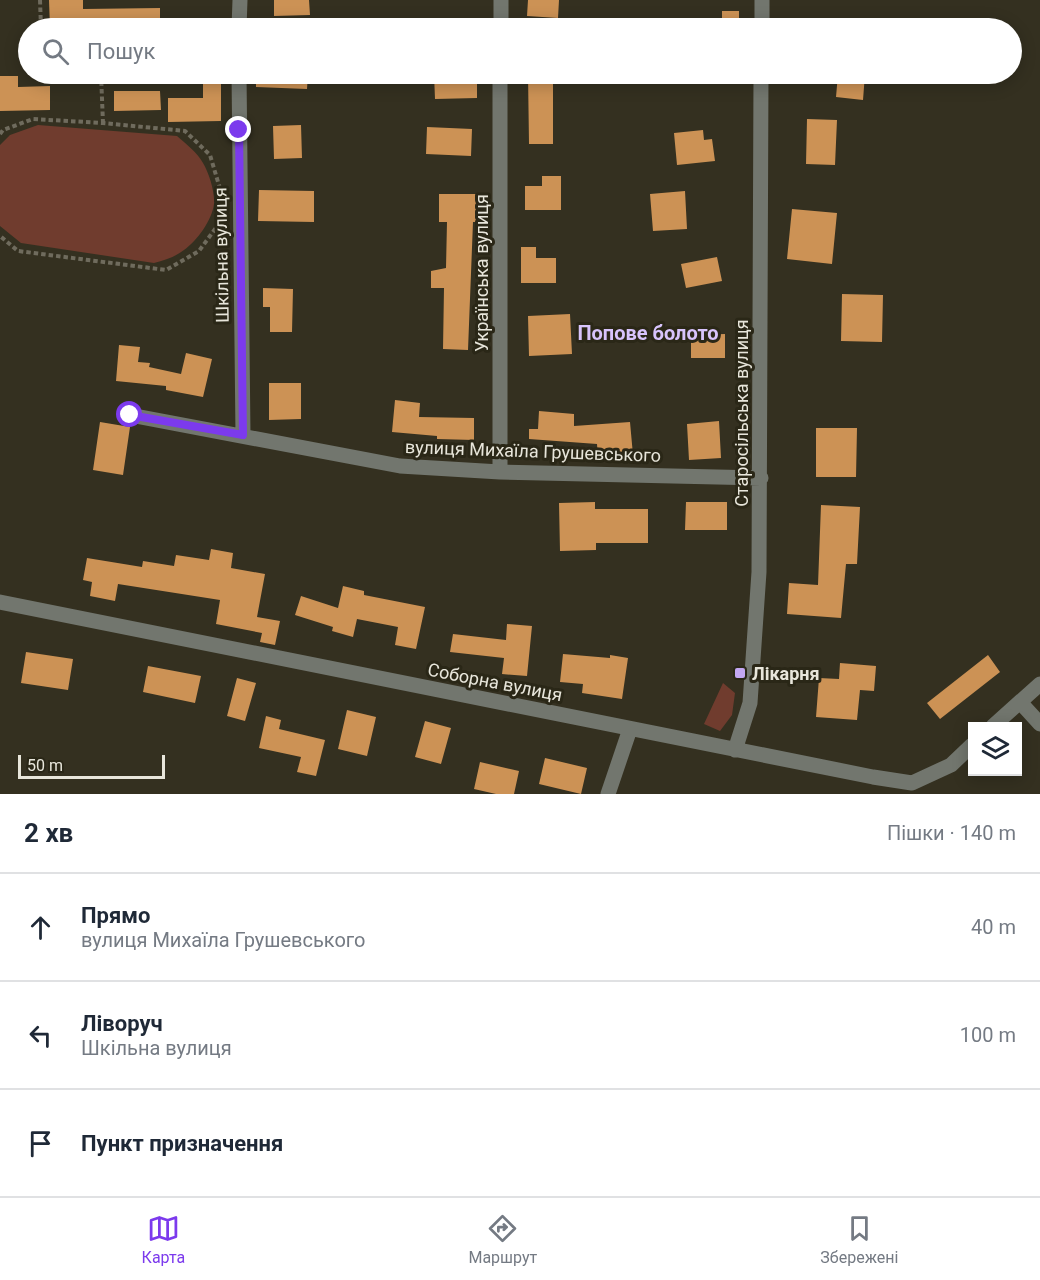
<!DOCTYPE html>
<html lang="uk">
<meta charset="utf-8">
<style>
:root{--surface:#fff;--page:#f6f6f7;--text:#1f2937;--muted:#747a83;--line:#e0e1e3;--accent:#7c3aed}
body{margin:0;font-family:Roboto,sans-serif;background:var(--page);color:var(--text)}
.controls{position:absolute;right:18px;bottom:18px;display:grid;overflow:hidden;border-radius:0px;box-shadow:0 3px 15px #0003}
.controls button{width:54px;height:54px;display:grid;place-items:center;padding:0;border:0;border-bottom:2px solid var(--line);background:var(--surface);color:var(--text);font:30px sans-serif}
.scale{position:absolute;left:18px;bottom:15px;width:147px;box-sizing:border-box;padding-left:6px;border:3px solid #e8e6db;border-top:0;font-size:16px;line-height:21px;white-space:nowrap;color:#e8e6db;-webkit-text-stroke:4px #2a2717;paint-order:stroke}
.stop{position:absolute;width:18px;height:18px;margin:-14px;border:4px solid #7c3aed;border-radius:50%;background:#fff}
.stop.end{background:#7c3aed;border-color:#fff;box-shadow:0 2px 6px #0008}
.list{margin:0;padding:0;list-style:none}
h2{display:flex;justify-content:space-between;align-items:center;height:78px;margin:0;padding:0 24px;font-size:26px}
h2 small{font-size:20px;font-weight:400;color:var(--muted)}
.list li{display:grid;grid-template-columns:39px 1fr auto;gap:18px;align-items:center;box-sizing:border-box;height:108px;padding:0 24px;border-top:2px solid var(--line)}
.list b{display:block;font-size:22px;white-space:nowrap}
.list p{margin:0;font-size:20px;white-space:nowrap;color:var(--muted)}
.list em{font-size:20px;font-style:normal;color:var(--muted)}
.icon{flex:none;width:33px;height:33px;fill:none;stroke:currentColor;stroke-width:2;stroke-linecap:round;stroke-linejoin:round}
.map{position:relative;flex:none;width:1040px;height:794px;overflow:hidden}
.search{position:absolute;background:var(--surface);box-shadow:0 3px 15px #0003;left:18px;right:18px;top:18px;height:66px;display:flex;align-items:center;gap:15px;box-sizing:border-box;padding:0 21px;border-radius:33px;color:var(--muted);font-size:22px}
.sheet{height:402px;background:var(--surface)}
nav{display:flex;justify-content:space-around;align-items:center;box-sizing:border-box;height:84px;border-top:2px solid var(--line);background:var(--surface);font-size:16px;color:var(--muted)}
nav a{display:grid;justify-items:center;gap:3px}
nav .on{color:var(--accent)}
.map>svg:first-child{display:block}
.green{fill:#703c2e}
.building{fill:#cc9255}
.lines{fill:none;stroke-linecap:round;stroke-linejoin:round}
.path{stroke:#6f6b5d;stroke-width:4;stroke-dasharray:4.5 3;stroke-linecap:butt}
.minor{stroke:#72766e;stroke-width:15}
.route{stroke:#7c3aed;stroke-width:8}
.poi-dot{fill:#c3a7f2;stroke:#2a2717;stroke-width:2}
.labels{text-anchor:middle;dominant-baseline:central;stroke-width:6;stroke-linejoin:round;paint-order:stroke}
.street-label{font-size:18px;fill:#e8e6db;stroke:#2a2717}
.poi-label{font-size:18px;font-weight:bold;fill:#e8e6db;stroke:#2a2717;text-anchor:start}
.neighbourhood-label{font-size:20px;font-weight:bold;fill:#d8c4fc;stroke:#2a2717}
</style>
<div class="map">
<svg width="1040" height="794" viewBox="0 0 1040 794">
<rect width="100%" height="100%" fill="#343020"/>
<path class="green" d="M 38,125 L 177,136 C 186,144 197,152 203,163 C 209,173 215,192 214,204 C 212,220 197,241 184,250 C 175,257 165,260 154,263 L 21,243 L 0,226 L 0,145 L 10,135 Z
M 723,683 L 735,693 L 732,715 L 720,731 L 704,724 Z"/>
<path class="building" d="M 49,0 L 83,0 L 83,9 L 160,8 L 160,28 L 50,28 Z
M 274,0 L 309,0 L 310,15 L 274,16 Z
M 528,0 L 559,0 L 558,18 L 527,16 Z
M 722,11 L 739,11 L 739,28 L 722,28 Z
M 203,74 L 221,74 L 221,121 L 168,122 L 168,98 L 203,98 Z
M 256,74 L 308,74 L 307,89 L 256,87 Z
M 434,74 L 477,74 L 477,98 L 435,99 Z
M 528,74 L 553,74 L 553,144 L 529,144 Z
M 838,74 L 865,74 L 863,100 L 836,97 Z
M 0,76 L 18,76 L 18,87 L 50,86 L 50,110 L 0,111 Z
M 114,91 L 160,91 L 161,110 L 114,111 Z
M 807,119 L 837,120 L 835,165 L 806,164 Z
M 301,125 L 302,158 L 274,159 L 273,126 Z
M 427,127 L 472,129 L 471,156 L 426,154 Z
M 703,130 L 704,140 L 712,139 L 715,161 L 677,165 L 674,133 Z
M 542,176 L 561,176 L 561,210 L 525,210 L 525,186 L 542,186 Z
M 259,190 L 314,191 L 314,222 L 258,221 Z
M 685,191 L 687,229 L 653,231 L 650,194 Z
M 439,194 L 481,194 L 481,222 L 473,222 L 468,350 L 443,349 L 444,288 L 431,288 L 431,271 L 446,268 L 447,222 L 439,222 Z
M 792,209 L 837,213 L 832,264 L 787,259 Z
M 521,247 L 536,247 L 536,258 L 556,258 L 556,283 L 521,283 Z
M 717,257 L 722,281 L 686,288 L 681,264 Z
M 263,288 L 293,289 L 292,332 L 270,332 L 270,307 L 263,307 Z
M 842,294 L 883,295 L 882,342 L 841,341 Z
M 570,314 L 572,354 L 529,356 L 528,316 Z
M 725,334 L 725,358 L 691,358 L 691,335 Z
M 119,345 L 140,347 L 138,362 L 150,363 L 149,367 L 181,374 L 186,353 L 212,359 L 203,397 L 166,390 L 166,386 L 116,381 Z
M 269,383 L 301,383 L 301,419 L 269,420 Z
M 395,400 L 420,403 L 419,417 L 474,418 L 474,440 L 437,439 L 437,436 L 392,432 Z
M 539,411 L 574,414 L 574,426 L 630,422 L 633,455 L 598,458 L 597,444 L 529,439 L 529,429 L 538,429 Z
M 719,421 L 721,458 L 689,460 L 687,424 Z
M 100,422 L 130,427 L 123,475 L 93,470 Z
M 816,428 L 857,428 L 856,477 L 816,477 Z
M 595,502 L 595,509 L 648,509 L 648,543 L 596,543 L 596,550 L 560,551 L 559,503 Z
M 686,502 L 727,502 L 727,530 L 685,530 Z
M 821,505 L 860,507 L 857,564 L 846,564 L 841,618 L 787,614 L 789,583 L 818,585 Z
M 211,549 L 233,553 L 231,568 L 265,574 L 257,617 L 280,621 L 275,645 L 260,642 L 262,633 L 216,624 L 220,600 L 118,584 L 115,601 L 90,596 L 92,582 L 83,580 L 87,558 L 142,567 L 143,561 L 174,566 L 176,555 L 209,560 Z
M 343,586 L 364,591 L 364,595 L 425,607 L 416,649 L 395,645 L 398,627 L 357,619 L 353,637 L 332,631 L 333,627 L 295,615 L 301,596 L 338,608 Z
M 507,624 L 532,626 L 527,676 L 502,674 L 504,658 L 450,652 L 453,634 L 506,640 Z
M 26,652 L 73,659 L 68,690 L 21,683 Z
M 563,654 L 610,658 L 610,655 L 628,658 L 622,699 L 582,693 L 583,684 L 560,682 Z
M 988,655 L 1000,672 L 940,719 L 927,703 Z
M 840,663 L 876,666 L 874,691 L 860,690 L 857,720 L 816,717 L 819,678 L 839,679 Z
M 148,666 L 201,676 L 195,703 L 143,692 Z
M 237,678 L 256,683 L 245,721 L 227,716 Z
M 347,710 L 376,717 L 367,756 L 338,749 Z
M 266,716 L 281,720 L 279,729 L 325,740 L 316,776 L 297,772 L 301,757 L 259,748 Z
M 425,721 L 451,728 L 441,764 L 415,757 Z
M 545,758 L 587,768 L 581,794 L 539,784 Z
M 480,762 L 519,771 L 514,794 L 496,794 L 474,789 Z"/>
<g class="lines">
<path class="path" d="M 40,0 L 41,28
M 101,74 L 103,123
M 0,134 L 3,130 L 33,119 L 103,123 L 185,131 L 210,155 L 221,192 L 218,225 L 199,251 L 166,270 L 18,251 L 0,236"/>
<path class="minor" d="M 239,28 L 240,0
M 501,28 L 501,0
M 762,28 L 762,0
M 239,74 L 243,435
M 130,415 L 400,466 L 500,472 L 761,478
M 500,472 L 500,74
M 0,602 L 873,777 L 912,783 L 951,765 L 972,745
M 1020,702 L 1040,724
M 993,726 L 1040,684
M 735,750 L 750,703 L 759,572 L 761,74
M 608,794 L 630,729"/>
</g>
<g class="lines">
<path class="route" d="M 130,415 L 243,435 L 239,130"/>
</g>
<rect class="poi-dot" x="734" y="667" width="12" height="12" rx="3"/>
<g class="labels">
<g class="street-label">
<text transform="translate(221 255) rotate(-91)">Шкільна вулиця</text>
<text transform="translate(481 273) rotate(-90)">Українська вулиця</text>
<text transform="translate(741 413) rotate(-90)">Старосільська вулиця</text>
<text transform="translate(533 451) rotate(2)">вулиця Михаїла Грушевського</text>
<text transform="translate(495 682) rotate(11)">Соборна вулиця</text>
</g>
<g class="poi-label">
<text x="752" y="673">Лікарня</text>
</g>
<g class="neighbourhood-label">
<text x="648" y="333">Попове болото</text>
</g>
</g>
</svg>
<div class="controls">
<button><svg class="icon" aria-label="layers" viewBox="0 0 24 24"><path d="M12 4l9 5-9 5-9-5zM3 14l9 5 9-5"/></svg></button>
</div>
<div class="scale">50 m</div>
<div class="stop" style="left:130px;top:415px"></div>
<div class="stop end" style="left:239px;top:130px"></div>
<div class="search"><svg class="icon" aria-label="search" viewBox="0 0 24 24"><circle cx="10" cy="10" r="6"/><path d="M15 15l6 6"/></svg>Пошук</div>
</div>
<section class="sheet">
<h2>2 хв<small>Пішки · 140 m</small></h2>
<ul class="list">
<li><svg class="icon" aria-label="ahead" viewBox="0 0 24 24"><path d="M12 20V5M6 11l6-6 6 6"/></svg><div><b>Прямо</b><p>вулиця Михаїла Грушевського</p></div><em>40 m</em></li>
<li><svg class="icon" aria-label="left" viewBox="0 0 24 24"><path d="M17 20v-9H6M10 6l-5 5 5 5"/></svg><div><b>Ліворуч</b><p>Шкільна вулиця</p></div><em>100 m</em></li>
<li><svg class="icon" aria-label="arrive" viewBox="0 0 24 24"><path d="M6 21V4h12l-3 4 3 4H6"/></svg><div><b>Пункт призначення</b></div></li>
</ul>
</section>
<nav>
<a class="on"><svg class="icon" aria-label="map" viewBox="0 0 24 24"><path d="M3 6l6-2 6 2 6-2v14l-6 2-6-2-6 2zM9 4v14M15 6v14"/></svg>Карта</a>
<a><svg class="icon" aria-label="directions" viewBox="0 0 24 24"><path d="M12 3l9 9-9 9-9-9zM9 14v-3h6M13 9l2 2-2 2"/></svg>Маршрут</a>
<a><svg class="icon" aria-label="saved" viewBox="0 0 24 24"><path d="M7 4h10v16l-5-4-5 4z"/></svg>Збережені</a>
</nav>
